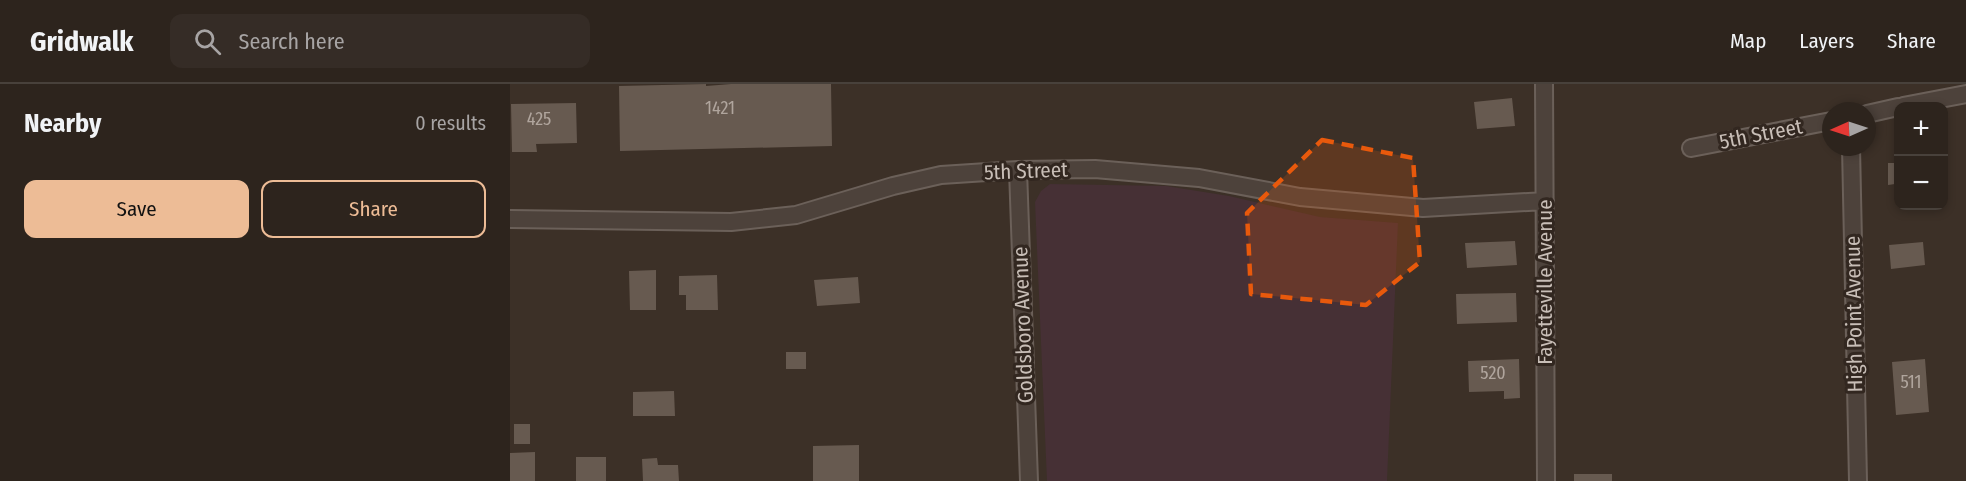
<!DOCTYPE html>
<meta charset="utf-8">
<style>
:root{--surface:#2d241d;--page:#352c26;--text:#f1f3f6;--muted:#a7a4a4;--line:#48413b;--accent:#edbc96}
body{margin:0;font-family:"Fira Sans Condensed",sans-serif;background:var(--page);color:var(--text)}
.controls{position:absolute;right:18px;top:18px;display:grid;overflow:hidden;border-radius:12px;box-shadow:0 3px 9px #0003}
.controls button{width:54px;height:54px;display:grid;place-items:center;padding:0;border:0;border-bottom:2px solid var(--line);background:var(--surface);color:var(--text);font:30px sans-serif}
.compass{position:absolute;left:1312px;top:18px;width:54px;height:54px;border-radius:50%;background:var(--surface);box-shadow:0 3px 9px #0003;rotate:267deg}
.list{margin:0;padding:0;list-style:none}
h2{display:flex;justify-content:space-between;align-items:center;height:78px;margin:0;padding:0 24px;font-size:26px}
h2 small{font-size:20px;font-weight:400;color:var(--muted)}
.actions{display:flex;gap:12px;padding:18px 24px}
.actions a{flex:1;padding:14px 0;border:2px solid var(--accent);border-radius:12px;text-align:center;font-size:21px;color:var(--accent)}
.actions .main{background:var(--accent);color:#111}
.icon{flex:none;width:33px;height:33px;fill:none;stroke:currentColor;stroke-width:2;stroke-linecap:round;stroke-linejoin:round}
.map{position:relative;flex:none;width:1456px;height:397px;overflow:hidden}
header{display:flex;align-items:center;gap:36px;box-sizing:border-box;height:84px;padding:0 30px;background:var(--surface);border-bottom:2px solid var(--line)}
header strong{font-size:28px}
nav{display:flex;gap:33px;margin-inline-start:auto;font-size:21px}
.search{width:420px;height:54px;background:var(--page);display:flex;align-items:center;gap:15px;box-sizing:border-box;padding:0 21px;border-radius:12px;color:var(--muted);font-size:22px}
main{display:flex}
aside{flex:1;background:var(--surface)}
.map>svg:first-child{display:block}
.green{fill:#463035}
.building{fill:#675a50}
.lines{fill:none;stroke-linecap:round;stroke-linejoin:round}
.minor-casing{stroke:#6b6059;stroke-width:20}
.minor{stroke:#4d423b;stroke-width:16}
.marked{fill:#e8590c;fill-opacity:0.2;stroke:#e8590c;stroke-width:4.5;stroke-dasharray:12 8;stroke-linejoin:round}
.labels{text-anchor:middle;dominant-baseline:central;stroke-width:6;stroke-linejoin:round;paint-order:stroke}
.number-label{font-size:18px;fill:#b0a59d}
.street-label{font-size:21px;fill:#c8beb7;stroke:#322720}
</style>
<header>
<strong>Gridwalk</strong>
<div class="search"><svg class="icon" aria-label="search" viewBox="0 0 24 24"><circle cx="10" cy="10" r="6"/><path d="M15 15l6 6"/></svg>Search here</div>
<nav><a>Map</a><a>Layers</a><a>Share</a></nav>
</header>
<main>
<aside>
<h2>Nearby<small>0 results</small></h2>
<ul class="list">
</ul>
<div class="actions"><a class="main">Save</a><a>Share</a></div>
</aside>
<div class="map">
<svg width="1456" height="397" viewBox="0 0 1456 397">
<rect width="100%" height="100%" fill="#3c3027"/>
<path class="green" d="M 540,100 L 656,102 L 719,112 L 810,133 L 888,139 L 877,397 L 537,397 L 525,118 L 531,107 Z"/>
<path class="building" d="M 196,0 L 196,2 L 221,0 L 321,0 L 322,62 L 110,67 L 109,2 Z
M 1002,14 L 1005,42 L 967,45 L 964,18 Z
M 66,19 L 67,59 L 26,60 L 27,68 L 2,68 L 1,20 Z
M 1378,79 L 1388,79 L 1388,116 L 1385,116 L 1385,100 L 1378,101 Z
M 1005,157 L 1007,181 L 957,184 L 955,159 Z
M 1413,158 L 1415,181 L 1381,185 L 1379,161 Z
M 146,186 L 146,226 L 120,226 L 119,187 Z
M 207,191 L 208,226 L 176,226 L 176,211 L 169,211 L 169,192 Z
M 348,193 L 350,219 L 307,222 L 304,196 Z
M 1006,209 L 1007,238 L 947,240 L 946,210 Z
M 276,268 L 296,268 L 296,285 L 276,285 Z
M 1009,275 L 1010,314 L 994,315 L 994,307 L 959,308 L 958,277 Z
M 1415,275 L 1419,328 L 1386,331 L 1382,278 Z
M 164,307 L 165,332 L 123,332 L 123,308 Z
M 4,340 L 20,340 L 20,360 L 4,360 Z
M 349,361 L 349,397 L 303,397 L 303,362 Z
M 25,368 L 25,397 L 0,397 L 0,369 Z
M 66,373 L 96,373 L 96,397 L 66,397 Z
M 147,374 L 148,381 L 168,381 L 169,397 L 133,397 L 132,375 Z
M 1064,390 L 1102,390 L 1102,397 L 1064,397 Z"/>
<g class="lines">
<g class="minor-casing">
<path id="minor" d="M 1034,0 L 1036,397
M 1393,22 L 1456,10
M 1357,30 L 1388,23
M 1341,63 L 1348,397
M 1181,64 L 1321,37
M 508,86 L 519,397
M 0,135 L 221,138 L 286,131 L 383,102 L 431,91 L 508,86 L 585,85 L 689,94 L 790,113 L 913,124 L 1035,117"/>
</g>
<use href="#minor" class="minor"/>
</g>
<path class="marked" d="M 812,56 L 903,74 L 910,178 L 856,221 L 741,210 L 737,129 Z"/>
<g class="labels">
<g class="number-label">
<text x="210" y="24">1421</text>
<text x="29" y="35">425</text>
<text x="983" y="289">520</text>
<text x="1401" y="298">511</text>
</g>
<g class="street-label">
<text transform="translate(1251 50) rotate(-11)">5th Street</text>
<text transform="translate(516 87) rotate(-2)">5th Street</text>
<text transform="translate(1035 198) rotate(-90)">Fayetteville Avenue</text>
<text transform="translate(1344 230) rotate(-91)">High Point Avenue</text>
<text transform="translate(513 241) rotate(-92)">Goldsboro Avenue</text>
</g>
</g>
</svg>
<div class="controls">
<button>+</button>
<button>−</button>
</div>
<svg class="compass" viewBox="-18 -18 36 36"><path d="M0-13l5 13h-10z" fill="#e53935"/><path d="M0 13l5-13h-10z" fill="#a7a4a4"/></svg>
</div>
</main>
